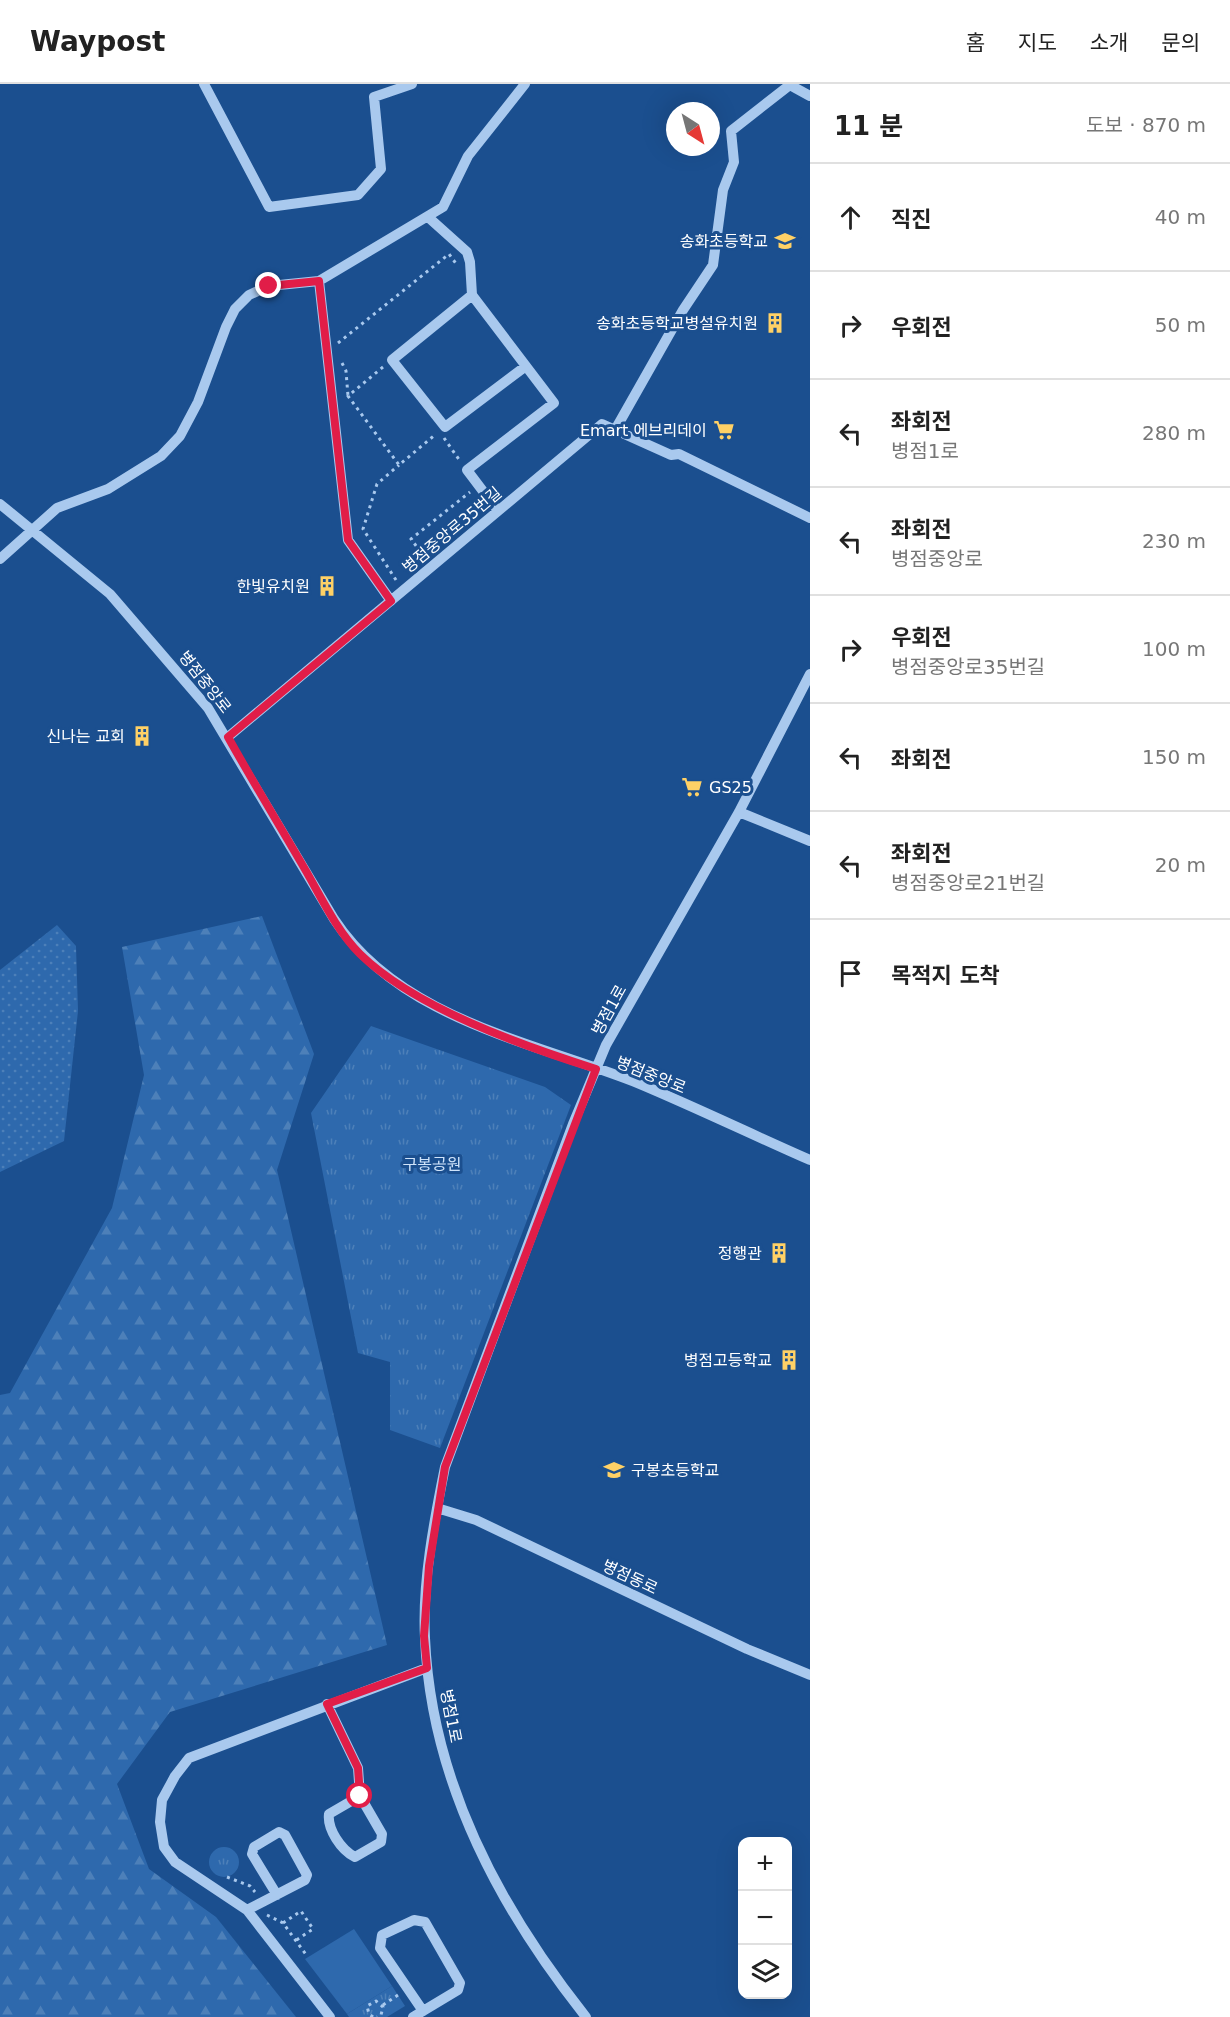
<!DOCTYPE html>
<html lang="ko">
<meta charset="utf-8">
<style>
:root{--surface:#fff;--page:#f6f6f6;--text:#222;--muted:#767676;--line:#e0e0e0}
body{margin:0;font-family:"DejaVu Sans","Noto Sans KR",sans-serif;background:var(--page);color:var(--text)}
.controls{position:absolute;right:18px;bottom:18px;display:grid;overflow:hidden;border-radius:12px;box-shadow:0 6px 24px #0002}
.controls button{width:54px;height:54px;display:grid;place-items:center;padding:0;border:0;border-bottom:2px solid var(--line);background:var(--surface);color:var(--text);font:30px sans-serif}
.compass{position:absolute;left:666px;top:18px;width:54px;height:54px;border-radius:50%;background:var(--surface);box-shadow:0 6px 24px #0002;rotate:144deg}
.stop{position:absolute;width:18px;height:18px;margin:-14px;border:4px solid #e11d48;border-radius:50%;background:#fff}
.stop.end{background:#e11d48;border-color:#fff;box-shadow:0 2px 6px #0008}
.list{margin:0;padding:0;list-style:none}
h2{display:flex;justify-content:space-between;align-items:center;height:78px;margin:0;padding:0 24px;font-size:26px}
h2 small{font-size:20px;font-weight:400;color:var(--muted)}
.list li{display:grid;grid-template-columns:39px 1fr auto;gap:18px;align-items:center;box-sizing:border-box;height:108px;padding:0 24px;border-top:2px solid var(--line)}
.list b{display:block;font-size:22px;white-space:nowrap}
.list p{margin:0;font-size:20px;white-space:nowrap;color:var(--muted)}
.list em{font-size:20px;font-style:normal;color:var(--muted)}
.icon{flex:none;width:33px;height:33px;fill:none;stroke:currentColor;stroke-width:2;stroke-linecap:round;stroke-linejoin:round}
.map{position:relative;flex:none;width:810px;height:1933px;overflow:hidden}
header{display:flex;align-items:center;gap:36px;box-sizing:border-box;height:84px;padding:0 30px;background:var(--surface);border-bottom:2px solid var(--line)}
header strong{font-size:28px}
nav{display:flex;gap:33px;margin-inline-start:auto;font-size:21px}
main{display:flex}
aside{flex:1;background:var(--surface)}
.map>svg:first-child{display:block}
.grass{fill:url(#grass-dots)}
.forest{fill:url(#forest-firs)}
.park{fill:url(#park-tufts)}
.pitch{fill:#2e69ad}
.lines{fill:none;stroke-linecap:round;stroke-linejoin:round}
.path{stroke:#a9c9ee;stroke-width:3;stroke-dasharray:3 4.5;stroke-linecap:butt}
.minor{stroke:#a9c9ee;stroke-width:10}
.route{stroke:#e11d48;stroke-width:8}
.labels{text-anchor:middle;dominant-baseline:central;stroke-width:6;stroke-linejoin:round;paint-order:stroke}
.poi-label{font-size:16px;fill:#fff;stroke:#1b4f8f;text-anchor:end}
.street-label{font-size:16px;fill:#fff;stroke:#1b4f8f}
.park-label{font-size:16px;fill:#cfe3fa;stroke:#1b4f8f}
</style>
<header>
<strong>Waypost</strong>
<nav><a>홈</a><a>지도</a><a>소개</a><a>문의</a></nav>
</header>
<main>
<div class="map">
<svg width="810" height="1933" viewBox="0 0 810 1933">
<defs>
<pattern id="grass-dots" width="8" height="8" patternUnits="userSpaceOnUse" patternTransform="scale(1.5)"><rect width="8" height="8" fill="#2e69ad"/><path d="M2 2h.1M6 6h.1" fill="none" stroke="#4d80b9" stroke-width="1.8" stroke-linecap="round"/></pattern>
<pattern id="forest-firs" width="22" height="20" patternUnits="userSpaceOnUse" patternTransform="scale(1.5)"><rect width="22" height="20" fill="#2e69ad"/><path d="M5 1l3.5 6h-7zM16 11l3.5 6h-7z" fill="#4d80b9"/></pattern>
<pattern id="park-tufts" width="24" height="20" patternUnits="userSpaceOnUse" patternTransform="scale(1.5)"><rect width="24" height="20" fill="#2e69ad"/><path d="M3 7l-1-3M5 7V3M7 7l1-3M15 17l-1-3M17 17v-4M19 17l1-3" fill="none" stroke="#4d80b9"/></pattern>
</defs>
<rect width="100%" height="100%" fill="#1b4f8f"/>
<path class="grass" d="M 57,841 L 76,862 L 78,927 L 64,1057 L 0,1088 L 0,886 Z"/>
<path class="forest" d="M 262,832 L 314,970 L 277,1086 L 387,1561 L 170,1628 L 117,1700 L 149,1785 L 216,1833 L 296,1933 L 0,1933 L 0,1311 L 10,1309 L 112,1124 L 144,991 L 122,863 Z"/>
<path class="park" d="M 371,942 L 545,1003 L 571,1021 L 440,1364 L 390,1346 L 390,1278 L 358,1269 L 311,1029 Z
M209 1778a15 15 0 1 1 30 0a15 15 0 1 1-30 0Z
M 392,1902 L 405,1922 L 387,1933 L 349,1933 L 347,1930 Z"/>
<path class="pitch" d="M 354,1845 L 392,1902 L 347,1930 L 305,1875 Z"/>
<g class="lines">
<path class="path" d="M 338,259 L 449,170 L 457,181
M 342,279 L 346,287 L 348,312
M 383,283 L 348,312 L 399,381 L 436,350
M 444,354 L 460,377
M 425,474 L 411,455 L 470,408
M 396,496 L 363,445 L 377,400 L 399,381
M 227,1793 L 250,1802 L 255,1808
M 267,1831 L 283,1839 L 307,1872
M 283,1839 L 301,1827 L 313,1845 L 295,1857
M 383,1921 L 398,1911
M 373,1933 L 369,1930 L 367,1922 L 376,1917 L 383,1923 L 381,1931 L 377,1933"/>
<path class="minor" d="M 204,0 L 269,123 L 358,111 L 381,85 L 374,13 L 412,0
M 790,1 L 810,12
M 428,133 L 467,168 L 470,178 L 472,211 L 554,319 L 467,386 L 498,427
M 319,197 L 348,456 L 391,517
M 472,211 L 392,276 L 445,343 L 526,282
M 615,346 L 683,226 L 713,181 L 723,106 L 734,78 L 731,47 L 791,0
M 0,420 L 110,510 L 208,624 L 334,835 C 400,936 535,958 640,1000 C 697,1024 753,1051 810,1076
M 0,475 L 57,424 L 108,405 L 161,372 L 180,352 L 198,318 L 226,243 L 235,225 L 249,211 L 269,202 L 319,197 L 443,123 L 468,72 L 525,0
M 228,653 L 602,340 L 671,371 L 679,370 L 810,434
M 739,728 L 810,757
M 437,1424 L 476,1436 L 747,1565 L 810,1591
M 327,1620 L 358,1684 L 360,1712 L 382,1750 L 381,1758 L 355,1773 C 341,1766 327,1745 329,1730 L 360,1712
M 247,1826 L 305,1796 L 307,1791 L 285,1751 L 279,1748 L 254,1763 L 252,1770 L 277,1811
M 330,1933 L 247,1826 L 175,1778 L 164,1763 L 160,1738 L 162,1716 L 175,1692 L 189,1674 L 427,1584
M 413,1933 L 458,1906 L 460,1899 L 425,1838 L 414,1836 L 382,1851 L 380,1864 L 423,1927
M 586,1933 C 499,1824 431,1697 425,1554 C 422,1500 434,1437 445,1383 L 573,1040 L 606,961 L 739,728 L 810,590"/>
</g>
<g class="lines">
<path class="route" d="M 269,202 L 319,197 L 348,456 L 391,517 L 228,653 C 253,698 280,742 306,787 C 322,815 337,847 360,870 C 415,924 523,962 596,985 L 445,1383 L 429,1482 L 424,1552 L 427,1584 L 327,1620 L 358,1684 L 360,1712"/>
</g>
<defs>
<g id="school-bare" transform="scale(1.62)"><path d="M0-5L7-2L0 1L-7-2ZM-4 1L0 2.5L4 1V4Q0 6-4 4Z" fill="#ffd166" stroke="#1b4f8f" stroke-width="2.5" paint-order="stroke"/></g>
<g id="building-bare" transform="scale(1.62)"><path d="M-4-6H4V6H1V3H-1V6H-4ZM-2.5-4.3h1.7v1.8h-1.7ZM.8-4.3h1.7v1.8H.8ZM-2.5-1h1.7V.8h-1.7ZM.8-1h1.7V.8H.8Z" fill="#ffd166" stroke="#1b4f8f" stroke-width="2.5" paint-order="stroke"/></g>
<g id="supermarket-bare" transform="scale(1.62)"><path d="M-6-5.5h2.5l.6 2H6L4.5 2H-2.5L-4.4-4H-6ZM-1.5 3.2a1.3 1.3 0 1 0 .1 0ZM3 3.2a1.3 1.3 0 1 0 .1 0Z" fill="#ffd166" stroke="#1b4f8f" stroke-width="2.5" paint-order="stroke"/></g>
</defs>
<g fill-rule="evenodd">
<use href="#school-bare" x="785" y="157"/>
<use href="#building-bare" x="775" y="239"/>
<use href="#supermarket-bare" x="724" y="346"/>
<use href="#building-bare" x="327" y="502"/>
<use href="#building-bare" x="142" y="652"/>
<use href="#supermarket-bare" x="692" y="703"/>
<use href="#building-bare" x="779" y="1169"/>
<use href="#building-bare" x="789" y="1276"/>
<use href="#school-bare" x="614" y="1386"/>
</g>
<g class="labels">
<g class="poi-label">
<text x="768" y="157">송화초등학교</text>
<text x="758" y="239">송화초등학교병설유치원</text>
<text x="707" y="346">Emart 에브리데이</text>
<text x="310" y="502">한빛유치원</text>
<text x="125" y="652">신나는 교회</text>
<text x="709" y="703" text-anchor="start">GS25</text>
<text x="762" y="1169">정행관</text>
<text x="772" y="1276">병점고등학교</text>
<text x="631" y="1386" text-anchor="start">구봉초등학교</text>
</g>
<g class="street-label">
<text transform="translate(452 446) rotate(-40)">병점중앙로35번길</text>
<text transform="translate(205 598) rotate(52)">병점중앙로</text>
<text transform="translate(609 926) rotate(-61)">병점1로</text>
<text transform="translate(651 991) rotate(22)">병점중앙로</text>
<text transform="translate(630 1493) rotate(25)">병점동로</text>
<text transform="translate(451 1632) rotate(79)">병점1로</text>
</g>
<g class="park-label">
<text x="432" y="1080">구봉공원</text>
</g>
</g>
</svg>
<div class="controls">
<button>+</button>
<button>−</button>
<button><svg class="icon" aria-label="layers" viewBox="0 0 24 24"><path d="M12 4l9 5-9 5-9-5zM3 14l9 5 9-5"/></svg></button>
</div>
<svg class="compass" viewBox="-18 -18 36 36"><path d="M0-13l5 13h-10z" fill="#e53935"/><path d="M0 13l5-13h-10z" fill="#767676"/></svg>
<div class="stop" style="left:360px;top:1712px"></div>
<div class="stop end" style="left:269px;top:202px"></div>
</div>
<aside>
<h2>11 분<small>도보 · 870 m</small></h2>
<ul class="list">
<li><svg class="icon" aria-label="ahead" viewBox="0 0 24 24"><path d="M12 20V5M6 11l6-6 6 6"/></svg><div><b>직진</b></div><em>40 m</em></li>
<li><svg class="icon" aria-label="right" viewBox="0 0 24 24"><path d="M7 20v-9h11M14 6l5 5-5 5"/></svg><div><b>우회전</b></div><em>50 m</em></li>
<li><svg class="icon" aria-label="left" viewBox="0 0 24 24"><path d="M17 20v-9H6M10 6l-5 5 5 5"/></svg><div><b>좌회전</b><p>병점1로</p></div><em>280 m</em></li>
<li><svg class="icon" aria-label="left" viewBox="0 0 24 24"><path d="M17 20v-9H6M10 6l-5 5 5 5"/></svg><div><b>좌회전</b><p>병점중앙로</p></div><em>230 m</em></li>
<li><svg class="icon" aria-label="right" viewBox="0 0 24 24"><path d="M7 20v-9h11M14 6l5 5-5 5"/></svg><div><b>우회전</b><p>병점중앙로35번길</p></div><em>100 m</em></li>
<li><svg class="icon" aria-label="left" viewBox="0 0 24 24"><path d="M17 20v-9H6M10 6l-5 5 5 5"/></svg><div><b>좌회전</b></div><em>150 m</em></li>
<li><svg class="icon" aria-label="left" viewBox="0 0 24 24"><path d="M17 20v-9H6M10 6l-5 5 5 5"/></svg><div><b>좌회전</b><p>병점중앙로21번길</p></div><em>20 m</em></li>
<li><svg class="icon" aria-label="arrive" viewBox="0 0 24 24"><path d="M6 21V4h12l-3 4 3 4H6"/></svg><div><b>목적지 도착</b></div></li>
</ul>
</aside>
</main>
